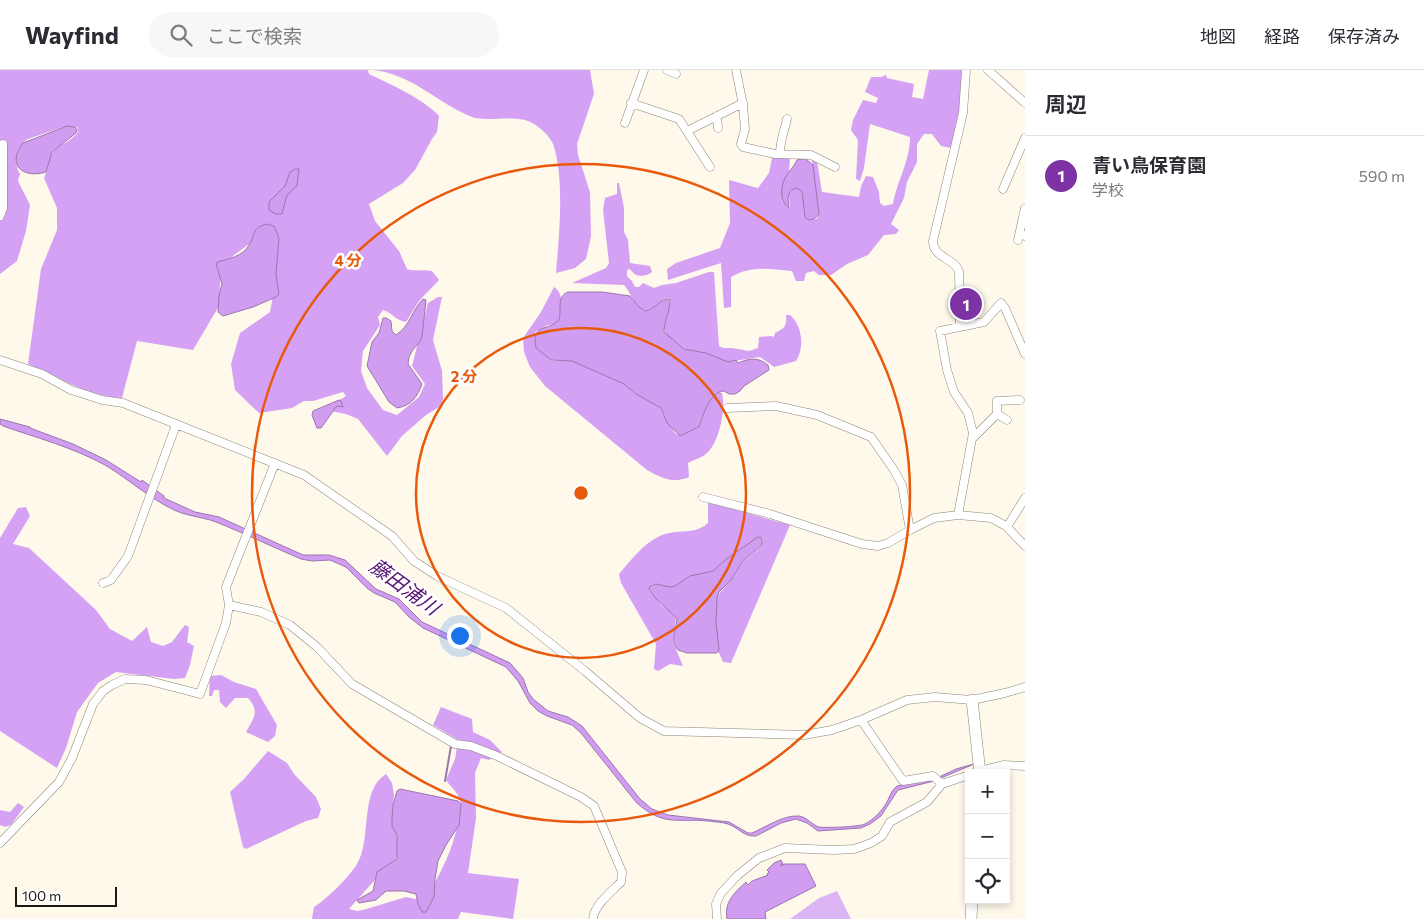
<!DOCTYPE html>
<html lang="ja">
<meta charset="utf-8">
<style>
:root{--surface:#fff;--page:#f7f7f7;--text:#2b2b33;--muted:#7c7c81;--line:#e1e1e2;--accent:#7e33a4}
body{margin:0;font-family:Commissioner,"Noto Sans JP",sans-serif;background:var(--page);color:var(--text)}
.controls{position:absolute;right:15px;bottom:15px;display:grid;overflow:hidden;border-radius:0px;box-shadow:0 2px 8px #0003}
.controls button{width:45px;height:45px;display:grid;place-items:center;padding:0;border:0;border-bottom:1px solid var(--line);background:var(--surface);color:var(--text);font:25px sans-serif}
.scale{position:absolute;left:15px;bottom:12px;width:102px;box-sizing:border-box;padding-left:5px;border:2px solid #1c1a15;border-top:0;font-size:14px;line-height:18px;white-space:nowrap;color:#1c1a15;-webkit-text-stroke:4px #fff;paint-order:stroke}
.you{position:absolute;left:459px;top:565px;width:18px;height:18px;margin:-12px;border:4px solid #fff;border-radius:50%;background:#1a73e8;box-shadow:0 0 0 8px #1a73e833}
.badge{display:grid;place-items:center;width:32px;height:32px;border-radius:50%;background:var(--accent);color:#fff;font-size:16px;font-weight:700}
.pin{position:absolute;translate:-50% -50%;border:2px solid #fff;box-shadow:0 1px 5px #0006}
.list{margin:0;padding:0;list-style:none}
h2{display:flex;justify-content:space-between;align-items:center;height:65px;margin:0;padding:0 20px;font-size:21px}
h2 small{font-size:16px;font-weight:400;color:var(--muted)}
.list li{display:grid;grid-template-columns:32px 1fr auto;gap:15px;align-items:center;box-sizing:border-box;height:80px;padding:0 20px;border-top:1px solid var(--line)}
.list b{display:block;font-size:19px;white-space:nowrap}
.list p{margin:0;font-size:16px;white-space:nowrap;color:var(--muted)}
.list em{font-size:16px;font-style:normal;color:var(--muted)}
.icon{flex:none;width:28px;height:28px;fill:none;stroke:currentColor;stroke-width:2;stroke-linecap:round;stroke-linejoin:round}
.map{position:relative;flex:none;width:1025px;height:849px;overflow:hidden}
header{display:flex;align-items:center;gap:30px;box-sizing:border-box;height:70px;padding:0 25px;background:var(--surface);border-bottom:1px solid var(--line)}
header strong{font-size:24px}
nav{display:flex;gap:28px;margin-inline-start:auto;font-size:18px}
.search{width:350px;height:45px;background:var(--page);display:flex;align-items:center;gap:12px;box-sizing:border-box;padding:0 18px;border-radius:28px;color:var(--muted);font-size:19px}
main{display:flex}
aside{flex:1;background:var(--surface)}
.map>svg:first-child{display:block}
.green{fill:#dcb6f4}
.forest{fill:#d4a1f4}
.water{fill:#d09df0;stroke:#9a76ae}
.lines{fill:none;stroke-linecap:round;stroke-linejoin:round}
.stream{stroke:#9a76ae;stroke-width:2}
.street-casing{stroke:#8a8578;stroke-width:9}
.secondary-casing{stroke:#8a8578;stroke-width:12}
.street{stroke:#fff;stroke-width:8}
.secondary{stroke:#fff;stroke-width:11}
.ring{fill:none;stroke:#e8590c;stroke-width:2.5}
.labels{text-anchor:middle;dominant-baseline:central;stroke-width:5;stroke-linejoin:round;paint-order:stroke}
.water-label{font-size:20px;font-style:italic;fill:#541173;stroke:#fff}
.centre{fill:#e8590c;stroke:#fff;stroke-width:2.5}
.ring-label{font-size:15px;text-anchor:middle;font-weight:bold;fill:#e8590c;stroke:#fff;stroke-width:5;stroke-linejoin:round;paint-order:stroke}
</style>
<header>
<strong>Wayfind</strong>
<div class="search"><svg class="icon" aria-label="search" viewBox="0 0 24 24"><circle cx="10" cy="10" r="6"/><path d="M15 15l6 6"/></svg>ここで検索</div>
<nav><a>地図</a><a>経路</a><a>保存済み</a></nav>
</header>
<main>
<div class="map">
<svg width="1025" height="849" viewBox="0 0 1025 849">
<rect width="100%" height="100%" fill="#fef9eb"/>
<path class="green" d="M 837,821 L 851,849 L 790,849 L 819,828 Z"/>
<path class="forest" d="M 0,0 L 368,0 L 369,4 C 390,14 424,29 439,46 L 437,62 L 432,69 L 415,100 L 403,113 L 369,134 L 375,151 L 399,181 L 407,199 C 415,202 423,199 432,201 L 439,210 L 419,231 L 406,252 C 393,249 393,243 383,240 L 378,247 L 380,255 L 363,281 L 361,301 L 367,318 L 383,340 L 397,345 L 419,327 L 425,314 L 412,296 L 428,233 L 438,227 L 442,227 L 433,270 L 442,301 L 443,329 L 439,337 L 426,345 L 402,366 L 387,386 L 358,349 L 346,344 L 330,341 L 335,333 L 346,326 L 343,322 L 313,331 L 304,331 L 292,338 L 259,343 L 235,320 L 231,294 L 240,263 L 270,242 L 274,221 L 259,158 L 249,174 L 221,195 L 219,236 L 193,280 L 137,271 L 122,328 C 84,326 62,308 28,294 L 41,199 L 57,160 L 57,138 L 44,108 C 48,100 48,89 53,82 C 60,74 72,71 78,62 L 77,57 L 66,56 L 28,69 C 16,76 13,93 20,104 L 18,111 L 30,135 L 26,161 L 17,191 L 0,204 Z
M 372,0 L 590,0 L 594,24 L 577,74 L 578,85 L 590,122 L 591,166 L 586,189 L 575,198 L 556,203 C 559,167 565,108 553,74 C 549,65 538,55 528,51 C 513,45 484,52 472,47 C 437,33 411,3 372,0 Z
M 929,0 L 963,0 L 960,37 L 951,78 L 941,76 L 932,64 L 924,64 L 917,74 L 917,92 L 907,112 L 904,128 L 891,154 L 899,160 L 896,164 L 884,165 L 868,185 L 847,194 L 831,205 L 819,205 L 814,201 L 806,203 L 804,211 L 796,211 L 792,201 C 769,199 752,195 731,207 L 731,237 L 724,238 L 721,193 L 668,210 L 667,199 L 676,193 L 720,178 L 730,153 L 729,110 L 758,118 L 769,103 L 772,88 L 790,87 L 789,102 L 783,113 L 782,130 L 788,138 L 790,138 C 790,130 786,123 795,118 L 801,119 L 805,139 L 805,147 L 808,150 L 816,149 L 819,144 L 812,90 L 817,91 L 822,122 L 859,127 L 861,116 L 866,106 L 873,107 L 879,122 L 880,133 L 884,136 L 893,134 C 897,111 910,91 910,67 L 870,54 L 864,98 L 860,111 L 856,109 L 858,70 L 851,60 L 853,50 L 863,30 L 876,33 L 878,28 L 865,22 L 871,7 L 881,7 L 886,5 L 887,8 L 914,14 L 912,27 L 923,29 Z
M 617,113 L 619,113 L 624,138 L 624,162 L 628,170 L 630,193 L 650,196 L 652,202 C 644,208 635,207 630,199 L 627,200 L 627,206 L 632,211 L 635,217 L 639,217 L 643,213 L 654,218 L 662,215 L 676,213 L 709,202 L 714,202 L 719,276 L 723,278 L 732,278 L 749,281 L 758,278 L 759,267 L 771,266 L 774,267 L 775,263 C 785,258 787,256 786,245 L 790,245 C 802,255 805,277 796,291 L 774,297 L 760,287 L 727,292 L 705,283 L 688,280 L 679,276 L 666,265 L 664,257 L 671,232 L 670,228 C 660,228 657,238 649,240 C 637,243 630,221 624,215 L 572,213 L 606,198 L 609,193 L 603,140 L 605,128 L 617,124 Z
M 554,217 C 565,223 563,245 556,254 L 548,255 L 535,262 L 536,278 L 552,291 L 572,291 L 623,313 L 633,322 L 660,337 L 665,349 L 675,363 L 680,366 L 698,358 C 705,346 704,332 719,322 L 722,323 C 726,340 719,377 703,386 C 698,389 693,390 688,393 L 689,407 C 673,414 661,408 647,400 L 545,316 L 530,297 L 524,282 L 523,268 L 541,242 Z
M 708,432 L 790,455 L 731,593 L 723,592 L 718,581 L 715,547 L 716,530 L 720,523 L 734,506 L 743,492 L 762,476 L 763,468 L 760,467 L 725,490 L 713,501 L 688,507 L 676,516 L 671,517 L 653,514 L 650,516 L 649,520 L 661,535 L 673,543 L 676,548 L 673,572 L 683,596 L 670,594 L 658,601 L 654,599 L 656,574 L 621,513 L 619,504 C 631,490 643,474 660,466 C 676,458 694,466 708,453 Z
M 26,437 L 30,446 L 13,474 L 29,478 L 96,540 L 110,559 L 132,571 L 147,557 L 151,572 L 163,576 L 172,572 L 185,555 L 189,557 L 187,572 L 194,576 L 190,595 L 185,608 L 174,609 L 116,602 L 98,613 L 77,642 L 66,678 L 57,698 L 0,661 L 0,468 L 18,438 Z
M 221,605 L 234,612 L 256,619 L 277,655 L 275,666 L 268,672 L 246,662 C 254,647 260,642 248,628 L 235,628 L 226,638 L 220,632 L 219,620 L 214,620 L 212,626 L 209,626 L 210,606 Z
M 441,637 L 472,649 L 473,662 L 490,670 L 502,682 L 489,690 L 481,688 L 475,703 L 476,748 L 468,803 L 519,809 L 513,849 L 461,842 L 458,849 L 313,849 L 312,848 L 314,837 C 326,830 350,806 357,794 C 372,770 359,720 386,704 L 392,713 L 394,725 L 392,743 L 399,779 L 394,795 L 382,802 L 349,839 L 357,841 L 363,840 L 406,827 L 424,831 C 439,806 453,781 458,752 C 459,747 461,741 461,737 C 461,724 452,719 446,710 L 455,689 L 458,670 L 433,655 Z
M 268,681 L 287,693 L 294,704 L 316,727 L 321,739 L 318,748 L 306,751 L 246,779 L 243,777 L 230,722 L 244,709 Z
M 18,733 L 24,737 L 11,755 L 5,757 L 0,755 L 0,740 L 10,742 Z"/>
<path class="water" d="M 67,56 L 75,57 L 77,60 L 76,63 L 52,82 L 46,102 C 23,109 6,95 23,73 Z
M 806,84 L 807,90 L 813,95 L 819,144 L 814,149 L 808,150 L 805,147 L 802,121 L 796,118 L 790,121 L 788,129 L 789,138 C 780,132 780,118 785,108 C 788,102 794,97 797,90 L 799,89 L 804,89 Z
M 295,99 L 299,99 L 297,116 L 287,125 L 282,144 L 276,144 L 269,140 L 269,132 L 285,116 L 290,102 Z
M 267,154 L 274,156 L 279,168 L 276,204 L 279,224 L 276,227 L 253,237 L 223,246 L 218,242 L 219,225 L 222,214 L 216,194 L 217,192 C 229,189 243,186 249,175 C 256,164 251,158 267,154 Z
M 568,222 L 602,222 L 630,226 L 638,236 L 645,241 C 655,240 660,228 670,229 C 671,240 664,250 664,262 L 684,279 L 706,283 L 728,292 L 736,290 L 738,293 C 750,288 758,287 768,295 L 769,300 L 744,316 L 740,321 L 735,324 L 729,324 L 724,321 C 710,321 703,346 699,357 L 680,366 L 667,353 L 661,338 L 636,324 L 624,314 L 572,291 L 551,290 L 536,278 C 531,253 547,262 559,250 C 562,239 556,227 568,222 Z
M 423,229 L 426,230 L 422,267 C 417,279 409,279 408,294 L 422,314 C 418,326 411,336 397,338 L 389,332 L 367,296 L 372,272 L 379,263 L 383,248 L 386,248 L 391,251 L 392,261 L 396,265 C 410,256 412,240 423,229 Z
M 339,330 L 341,331 L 343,337 L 338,336 L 336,337 L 321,358 L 317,358 L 312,345 L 313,341 Z
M 0,349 L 30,357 L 30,358 L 73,374 L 106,390 L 141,412 L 142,410 L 164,426 L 164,428 L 195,442 L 219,447 L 303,485 L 329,485 L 345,490 L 376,519 L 399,529 L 422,552 L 510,593 L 523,608 L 528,622 L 533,629 L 548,641 L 568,647 L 582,656 L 640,729 L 652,739 L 668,745 L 729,752 L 748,763 L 752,763 C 766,757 783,745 799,746 C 807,747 812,755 819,757 C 827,758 858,757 865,754 C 874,749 882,741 887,732 C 890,726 891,721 897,716 L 939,707 L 956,699 L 974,694 L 934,711 L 898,720 L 881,746 L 870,754 L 861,758 L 818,761 L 807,753 L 796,749 L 781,753 L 756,766 C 744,767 739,758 728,754 C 722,752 715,752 708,751 C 676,748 663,757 636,732 L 581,663 L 572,655 L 547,646 L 538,641 L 530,633 L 518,611 L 506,597 L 423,558 L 409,547 L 395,532 L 374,523 L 367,518 L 346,497 L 330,490 L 312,491 L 301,489 C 275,478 248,465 221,454 C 206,447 189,447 174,440 C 149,428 130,410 105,395 C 72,377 37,368 3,356 L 0,354 Z
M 758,467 L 762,468 L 762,475 L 743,491 L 731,510 L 719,522 L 717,528 L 716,552 L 719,580 L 717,583 L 687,583 L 678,580 C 669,570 677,559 677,548 L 656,529 L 649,519 L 650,516 L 656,514 L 670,517 L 675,516 L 690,506 L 713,501 L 725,490 Z
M 400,719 L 458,731 L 461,734 L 459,755 L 446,775 L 438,791 L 435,809 L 434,827 L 426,842 L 422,842 L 418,834 L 416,824 L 404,821 L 386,821 L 376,830 L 359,833 L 357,830 L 373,821 L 377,802 L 397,789 L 397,765 L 392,756 L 392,748 L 393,735 L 397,721 Z
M 781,790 L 783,794 L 780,796 L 785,794 L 805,794 L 816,816 L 765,842 L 766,849 L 727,849 C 724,832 734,823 746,812 L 748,815 L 752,811 L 768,805 L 767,804 L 769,802 L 767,800 L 774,793 Z"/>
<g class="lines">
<path class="stream" d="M 445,711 L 451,676"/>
<g class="street-casing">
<path id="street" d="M 667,0 L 676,4
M 736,0 L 743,35 L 745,59 L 741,74 L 743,77 L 775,84 L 811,85 L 835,97
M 988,0 L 1025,33
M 631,33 L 679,49 L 710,97
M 717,46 L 718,58
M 625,53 L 644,0
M 687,61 L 743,33
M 780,84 C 780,70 784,63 787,49
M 1003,119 L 1025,68
M 0,146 L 3,138 L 3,74
M 1025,166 L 1025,165
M 1018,170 L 1025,138
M 960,257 L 959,201 C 953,187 933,188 933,171 L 963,43 L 966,0
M 0,290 L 42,304 L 71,320 L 84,324 L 102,330 L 123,333 L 304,405 L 392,466 L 414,491 L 437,506 L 506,538 L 585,601 L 640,648 L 664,661 L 804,665 L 832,660 L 861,650 L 907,630 L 935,627 L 972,630 L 1005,623 L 1025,617
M 727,338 L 776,336 L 817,345 L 871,367 L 894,400 L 902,415 L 910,460
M 997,344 L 1007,350
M 973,368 L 997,344 L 997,331 L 1020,330
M 703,427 L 770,444 L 862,474 L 878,476 L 888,473 L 910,460 L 934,448 L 958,445 L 991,448 L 1006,456 L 1025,476
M 958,445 L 973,363 L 968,343 L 954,322 L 947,300 L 940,261 L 984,252 L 1001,233 L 1005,238 L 1025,284
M 1007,457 L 1025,428
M 103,513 L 111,510 L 128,486 L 176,355
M 229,535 L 261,542 L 290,555 L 317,577 L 352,614 L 455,674 L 471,676 L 497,686 L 581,727 L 594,736 L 622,802 L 621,812 C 612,821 594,835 593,849
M 861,650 L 903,711 L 933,706 L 942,714
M 976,702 L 1003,695 L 1025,696
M 0,773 L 59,712 L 72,688 L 93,634 L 103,621 L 112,615 L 125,609 L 146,610 L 200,624 L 226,553 L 229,535 L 226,517 L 275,393
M 717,849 L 716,834 L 721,823 L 738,805 L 759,788 L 785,778 L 834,780 L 854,779 L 871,773 L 882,766 L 890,752 L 927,732 L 942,714 L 969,705"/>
</g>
<g class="secondary-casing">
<path id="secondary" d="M 972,630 L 980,703
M 971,849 L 972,830"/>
</g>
<use href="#street" class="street"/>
<use href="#secondary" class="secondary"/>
</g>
<g class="ring">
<circle cx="581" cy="423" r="165"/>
<circle cx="581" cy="423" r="329"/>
</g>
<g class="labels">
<g class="water-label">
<text transform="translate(405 516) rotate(36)">藤田浦川</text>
</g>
</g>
<circle cx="581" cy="423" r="8" class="centre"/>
<g class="ring-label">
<text x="348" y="196">4 分</text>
<text x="464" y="312">2 分</text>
</g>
</svg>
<div class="controls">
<button>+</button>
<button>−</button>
<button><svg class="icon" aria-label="locate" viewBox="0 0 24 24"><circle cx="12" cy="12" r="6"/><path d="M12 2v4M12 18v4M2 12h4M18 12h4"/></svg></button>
</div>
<div class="scale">100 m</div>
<div class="you"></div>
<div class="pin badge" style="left:966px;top:234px">1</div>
</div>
<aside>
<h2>周辺<small></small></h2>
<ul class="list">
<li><span class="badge">1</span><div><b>青い鳥保育園</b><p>学校</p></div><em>590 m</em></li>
</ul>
</aside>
</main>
